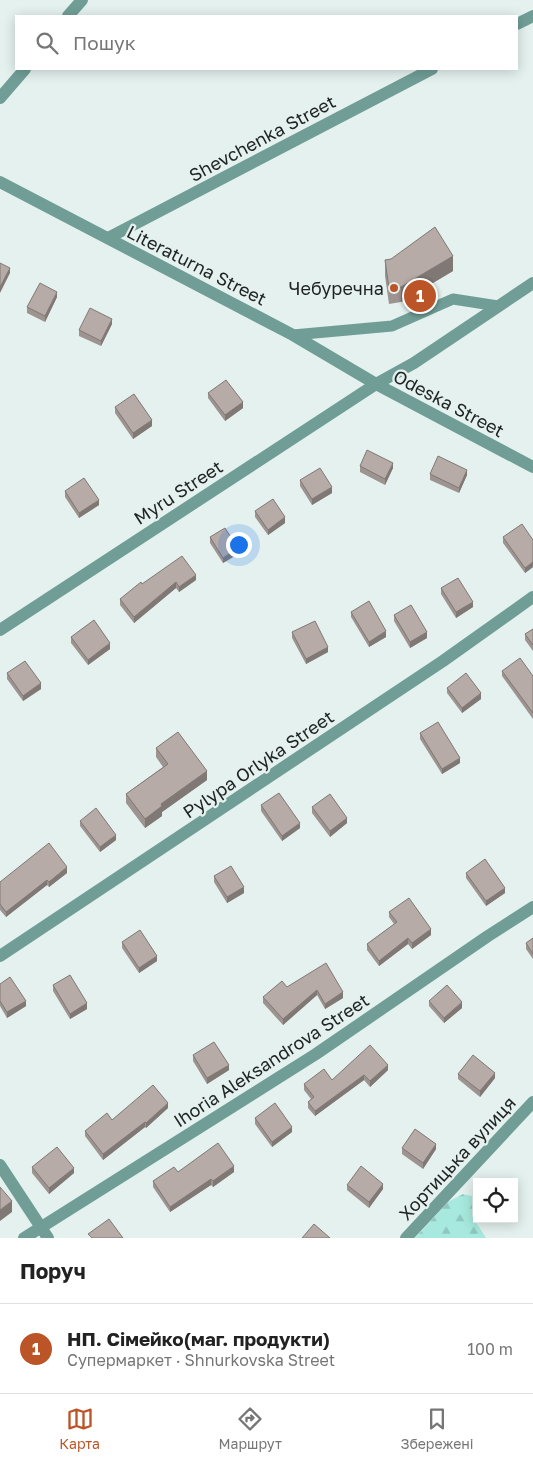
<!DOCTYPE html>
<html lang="uk">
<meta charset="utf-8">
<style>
:root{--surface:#fff;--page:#f6f6f6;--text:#222;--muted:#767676;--line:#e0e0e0;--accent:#bb5528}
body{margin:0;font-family:"Golos Text",sans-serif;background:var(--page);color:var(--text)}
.controls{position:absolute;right:15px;bottom:15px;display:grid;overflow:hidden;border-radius:0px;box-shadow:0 2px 12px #0003}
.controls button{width:45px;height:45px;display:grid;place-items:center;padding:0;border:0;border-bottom:1px solid var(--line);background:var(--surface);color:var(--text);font:25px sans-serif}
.you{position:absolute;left:238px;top:544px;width:18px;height:18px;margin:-12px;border:4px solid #fff;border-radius:50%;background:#1a73e8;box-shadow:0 0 0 8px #1a73e833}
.badge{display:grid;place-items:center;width:32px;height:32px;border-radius:50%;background:var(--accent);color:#fff;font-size:16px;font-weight:700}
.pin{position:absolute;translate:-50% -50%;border:2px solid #fff;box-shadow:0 1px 5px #0006}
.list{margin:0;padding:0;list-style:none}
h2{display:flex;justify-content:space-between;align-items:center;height:65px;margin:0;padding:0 20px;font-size:21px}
h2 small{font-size:16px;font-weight:400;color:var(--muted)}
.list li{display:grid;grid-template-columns:32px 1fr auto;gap:15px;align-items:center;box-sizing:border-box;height:90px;padding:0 20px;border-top:1px solid var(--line)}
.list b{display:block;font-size:19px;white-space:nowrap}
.list p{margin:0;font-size:16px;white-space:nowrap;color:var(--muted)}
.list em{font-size:16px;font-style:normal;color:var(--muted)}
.icon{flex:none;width:28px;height:28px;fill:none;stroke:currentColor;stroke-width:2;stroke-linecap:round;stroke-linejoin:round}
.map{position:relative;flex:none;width:533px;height:1238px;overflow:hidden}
.search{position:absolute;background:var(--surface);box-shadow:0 2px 12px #0003;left:15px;right:15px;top:15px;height:55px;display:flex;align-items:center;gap:12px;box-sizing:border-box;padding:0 18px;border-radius:0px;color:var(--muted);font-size:19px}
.sheet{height:155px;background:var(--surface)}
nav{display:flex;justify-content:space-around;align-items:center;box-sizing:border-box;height:70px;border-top:1px solid var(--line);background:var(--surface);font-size:14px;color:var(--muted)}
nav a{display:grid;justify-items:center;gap:2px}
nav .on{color:var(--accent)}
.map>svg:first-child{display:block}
.forest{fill:url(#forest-firs)}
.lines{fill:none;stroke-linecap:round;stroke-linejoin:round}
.service{stroke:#709e97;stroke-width:11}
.minor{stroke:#709e97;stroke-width:12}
.tertiary{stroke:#709e97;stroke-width:12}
.wall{fill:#9d9390}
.shaded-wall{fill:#807875}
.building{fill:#b7aba7;stroke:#807875}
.poi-dot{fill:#bb5528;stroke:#e4f1ef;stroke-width:2}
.labels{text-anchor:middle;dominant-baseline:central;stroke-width:4.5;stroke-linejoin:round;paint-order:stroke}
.street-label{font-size:18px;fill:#1e2322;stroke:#e4f1ef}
.poi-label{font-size:18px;fill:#1e2322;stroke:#e4f1ef;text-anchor:end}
</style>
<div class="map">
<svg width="533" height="1238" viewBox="0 0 533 1238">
<defs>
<pattern id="forest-firs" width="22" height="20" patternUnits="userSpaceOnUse" patternTransform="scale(1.25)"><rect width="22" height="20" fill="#a7e9de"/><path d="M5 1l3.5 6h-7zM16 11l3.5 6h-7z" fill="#8fc8be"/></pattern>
</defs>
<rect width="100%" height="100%" fill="#e4f1ef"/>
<path class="forest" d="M 463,1194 L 472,1196 L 472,1216 L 486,1238 L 415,1238 L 448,1202 Z"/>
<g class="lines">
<path class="service" d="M 293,335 L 392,326 L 453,299 L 498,306"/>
<path class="minor" d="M 68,16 L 82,0
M 517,24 L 533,16
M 0,98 L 25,69
M 108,238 L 432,69
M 0,956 L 443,661 L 533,597
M 0,1165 L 48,1238
M 24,1238 L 316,1054 L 488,936 L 533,907
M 406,1238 L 533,1102"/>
<path class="tertiary" d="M 0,182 L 293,335 L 376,384 L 533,467
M 0,630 L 376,384 L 414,363 L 533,283"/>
</g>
<path class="wall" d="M 385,260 L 453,271 L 401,302 L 389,304 L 385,276 Z
M 57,297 L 45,322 L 27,313 L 27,307 Z
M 112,324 L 101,346 L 79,336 L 79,330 Z
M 208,393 L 243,408 L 225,421 L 208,398 Z
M 115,407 L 152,426 L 133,439 L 115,413 Z
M 360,466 L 393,468 L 385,485 L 360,472 Z
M 430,474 L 467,475 L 459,493 L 430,480 Z
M 300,480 L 332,493 L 312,505 L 300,486 Z
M 65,491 L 99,505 L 79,518 L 65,497 Z
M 255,511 L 285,523 L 268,535 L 255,517 Z
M 210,537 L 238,554 L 223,563 L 210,543 Z
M 503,537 L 533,540 L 533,567 L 525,573 L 503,543 Z
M 196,580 L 179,592 L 176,588 L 134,623 L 120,605 L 120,599 L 142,584 Z
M 441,588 L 473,607 L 456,618 L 441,594 Z
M 351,612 L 386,637 L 369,647 L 351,617 Z
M 394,615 L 427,638 L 410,648 L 394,621 Z
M 533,629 L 533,651 L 525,640 L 525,634 Z
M 292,632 L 328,652 L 306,664 L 292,638 Z
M 71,637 L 110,649 L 88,665 L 71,643 Z
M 502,671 L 533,676 L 533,719 L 502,676 Z
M 7,673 L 41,689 L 23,701 L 7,679 Z
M 447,688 L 481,699 L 462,713 L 447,693 Z
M 420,733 L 460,763 L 442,774 L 420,739 Z
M 156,748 L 207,780 L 162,812 L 162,816 L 145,828 L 126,803 L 126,794 L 163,767 L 156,757 Z
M 261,805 L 300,828 L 282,841 L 261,811 Z
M 312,807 L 347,823 L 330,837 L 312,813 Z
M 80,821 L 116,840 L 100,852 L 80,826 Z
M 67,873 L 49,887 L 47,885 L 6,917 L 0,910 L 0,882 Z
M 466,873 L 505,893 L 486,906 L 466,878 Z
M 214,876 L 244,893 L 227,903 L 214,882 Z
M 389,912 L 431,935 L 412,949 L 408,944 L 379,966 L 367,950 L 367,944 L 394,924 L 389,917 Z
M 533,938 L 533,959 L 526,949 L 526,943 Z
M 122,942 L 157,961 L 139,973 L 122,948 Z
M 0,984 L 26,1006 L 7,1018 L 0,1006 Z
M 53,985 L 87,1009 L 70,1019 L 53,991 Z
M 287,987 L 343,992 L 343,998 L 325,1009 L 317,995 L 283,1025 L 263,1003 L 263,997 Z
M 429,1001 L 462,1008 L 444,1023 L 429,1006 Z
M 193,1055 L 229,1070 L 207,1084 L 193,1061 Z
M 388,1070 L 370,1087 L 364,1080 L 315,1116 L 308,1108 L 308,1102 L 311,1099 L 304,1090 L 304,1084 L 332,1080 Z
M 458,1074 L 495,1078 L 480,1097 L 458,1079 Z
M 168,1108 L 146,1128 L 145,1127 L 103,1160 L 85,1136 L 85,1131 L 112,1120 Z
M 255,1118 L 292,1132 L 272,1147 L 255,1124 Z
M 402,1148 L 436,1149 L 423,1169 L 402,1154 Z
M 32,1167 L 74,1173 L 49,1194 L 32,1173 Z
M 178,1172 L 234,1172 L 213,1187 L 211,1185 L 170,1212 L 153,1187 L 153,1181 Z
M 347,1185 L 383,1189 L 369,1208 L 347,1190 Z"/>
<path class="shaded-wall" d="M 453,256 L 453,271 L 401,302 L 401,287 Z
M 10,268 L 10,273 L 0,293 L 0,287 Z
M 57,292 L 57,297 L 45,322 L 45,316 Z
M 112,319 L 112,324 L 101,346 L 101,341 Z
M 243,402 L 243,408 L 225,421 L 225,415 Z
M 152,420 L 152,426 L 133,439 L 133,433 Z
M 393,463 L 393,468 L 385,485 L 385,479 Z
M 467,470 L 467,475 L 459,493 L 459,488 Z
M 332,487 L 332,493 L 312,505 L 312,499 Z
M 99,500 L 99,505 L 79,518 L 79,513 Z
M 285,517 L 285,523 L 268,535 L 268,530 Z
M 238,548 L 238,554 L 223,563 L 223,558 Z
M 533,562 L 533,567 L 525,573 L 525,568 Z
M 196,575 L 196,580 L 179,592 L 179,587 Z
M 176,582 L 176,588 L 134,623 L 134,617 Z
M 473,602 L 473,607 L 456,618 L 456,612 Z
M 386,631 L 386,637 L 369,647 L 369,642 Z
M 427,632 L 427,638 L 410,648 L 410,642 Z
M 110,643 L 110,649 L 88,665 L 88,660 Z
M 328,647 L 328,652 L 306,664 L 306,659 Z
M 41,683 L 41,689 L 23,701 L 23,696 Z
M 481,693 L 481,699 L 462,713 L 462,708 Z
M 460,758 L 460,763 L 442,774 L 442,769 Z
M 207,771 L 207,780 L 162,812 L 162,816 L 145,828 L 145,819 L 161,804 Z
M 347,818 L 347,823 L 330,837 L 330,831 Z
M 300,823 L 300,828 L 282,841 L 282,836 Z
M 116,835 L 116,840 L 100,852 L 100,847 Z
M 67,867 L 67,873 L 49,887 L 49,882 Z
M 47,880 L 47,885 L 6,917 L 6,912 Z
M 244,887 L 244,893 L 227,903 L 227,897 Z
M 505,888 L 505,893 L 486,906 L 486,901 Z
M 431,929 L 431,935 L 412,949 L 412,943 Z
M 408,938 L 408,944 L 379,966 L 379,961 Z
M 157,956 L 157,961 L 139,973 L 139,968 Z
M 317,990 L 317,995 L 283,1025 L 283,1019 Z
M 343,992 L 343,998 L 325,1009 L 325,1004 Z
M 26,1001 L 26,1006 L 7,1018 L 7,1012 Z
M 462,1002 L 462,1008 L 444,1023 L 444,1018 Z
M 87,1003 L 87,1009 L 70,1019 L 70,1014 Z
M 229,1065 L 229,1070 L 207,1084 L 207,1078 Z
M 388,1065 L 388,1070 L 370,1087 L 370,1081 Z
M 495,1073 L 495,1078 L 480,1097 L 480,1091 Z
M 364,1075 L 364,1080 L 315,1116 L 315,1111 Z
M 168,1103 L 168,1108 L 146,1128 L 146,1123 Z
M 145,1122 L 145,1127 L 103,1160 L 103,1154 Z
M 292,1127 L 292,1132 L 272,1147 L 272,1142 Z
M 436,1144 L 436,1149 L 423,1169 L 423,1163 Z
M 234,1166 L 234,1172 L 213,1187 L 213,1181 Z
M 74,1168 L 74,1173 L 49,1194 L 49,1188 Z
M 211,1179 L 211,1185 L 170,1212 L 170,1207 Z
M 383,1184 L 383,1189 L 369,1208 L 369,1202 Z
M 12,1201 L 12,1212 L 0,1221 L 0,1210 Z"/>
<path class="building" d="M 435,227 L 453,256 L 401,287 L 389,288 L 385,260 L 391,259 Z
M 0,263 L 10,268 L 0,287 Z
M 40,283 L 57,292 L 45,316 L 27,307 Z
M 90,308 L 112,319 L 101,341 L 79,330 Z
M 226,380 L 243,402 L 225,415 L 208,393 Z
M 134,394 L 152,420 L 133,433 L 115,407 Z
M 367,450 L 393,463 L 385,479 L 360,466 Z
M 438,456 L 467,470 L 459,488 L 430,474 Z
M 320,468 L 332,487 L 312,499 L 300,480 Z
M 84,478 L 99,500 L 79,513 L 65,491 Z
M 273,499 L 285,517 L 268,530 L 255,511 Z
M 522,524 L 533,540 L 533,562 L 525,568 L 503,537 Z
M 225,528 L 238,548 L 223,558 L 210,537 Z
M 182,556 L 196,575 L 179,587 L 176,582 L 134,617 L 120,599 L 141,582 L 142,584 Z
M 458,578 L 473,602 L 456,612 L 441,588 Z
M 369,601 L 386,631 L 369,642 L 351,612 Z
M 411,605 L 427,632 L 410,642 L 394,615 Z
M 94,620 L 110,643 L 88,660 L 71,637 Z
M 315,621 L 328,647 L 306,659 L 292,632 Z
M 533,629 L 533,645 L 525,634 Z
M 520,658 L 533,676 L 533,713 L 502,671 Z
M 25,661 L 41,683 L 23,696 L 7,673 Z
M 466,673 L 481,693 L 462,708 L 447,688 Z
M 438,722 L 460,758 L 442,769 L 420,733 Z
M 178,732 L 207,771 L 161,804 L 162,806 L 145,819 L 126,794 L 168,764 L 156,748 Z
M 279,793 L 300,823 L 282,836 L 261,805 Z
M 330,794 L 347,818 L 330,831 L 312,807 Z
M 96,808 L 116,835 L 100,847 L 80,821 Z
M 49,843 L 67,867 L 49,882 L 47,880 L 6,912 L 0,904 L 0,882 Z
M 485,859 L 505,888 L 486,901 L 466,873 Z
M 231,866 L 244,887 L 227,897 L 214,876 Z
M 409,898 L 431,929 L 412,943 L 408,938 L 379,961 L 367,944 L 397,922 L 389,912 Z
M 140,930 L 157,956 L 139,968 L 122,942 Z
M 533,938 L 533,954 L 526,943 Z
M 326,963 L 343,992 L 325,1004 L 317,990 L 283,1019 L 263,997 L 282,981 L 287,987 Z
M 70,975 L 87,1003 L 70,1014 L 53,985 Z
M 10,977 L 26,1001 L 7,1012 L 0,1001 L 0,984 Z
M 447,985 L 462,1002 L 444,1018 L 429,1001 Z
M 214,1042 L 229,1065 L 207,1078 L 193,1055 Z
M 370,1045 L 388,1065 L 370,1081 L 364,1075 L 315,1111 L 308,1102 L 314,1097 L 304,1084 L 324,1069 L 332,1080 Z
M 473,1055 L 495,1073 L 480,1091 L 458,1074 Z
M 153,1085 L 168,1103 L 146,1123 L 145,1122 L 103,1154 L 85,1131 L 107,1113 L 112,1120 Z
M 275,1103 L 292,1127 L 272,1142 L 255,1118 Z
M 415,1129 L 436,1144 L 423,1163 L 402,1148 Z
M 218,1143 L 234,1166 L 213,1181 L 211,1179 L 170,1207 L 153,1181 L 174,1167 L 178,1172 Z
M 57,1147 L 74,1168 L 49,1188 L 32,1167 Z
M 361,1166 L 383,1184 L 369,1202 L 347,1185 Z
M 0,1187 L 12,1201 L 0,1210 Z
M 109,1219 L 123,1238 L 92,1238 L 88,1234 Z
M 314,1224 L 330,1238 L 302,1238 Z"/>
<circle class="poi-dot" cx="394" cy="288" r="5"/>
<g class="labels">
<g class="street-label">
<text transform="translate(262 138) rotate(-28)">Shevchenka Street</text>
<text transform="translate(197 265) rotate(27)">Literaturna Street</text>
<text transform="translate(449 403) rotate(28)">Odeska Street</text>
<text transform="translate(178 492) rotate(-33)">Myru Street</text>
<text transform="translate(258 764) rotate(-34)">Pylypa Orlyka Street</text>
<text transform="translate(271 1060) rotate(-33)">Ihoria Aleksandrova Street</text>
<text transform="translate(457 1158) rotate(-47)">Хортицька вулиця</text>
</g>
<g class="poi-label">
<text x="384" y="288">Чебуречна</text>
</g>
</g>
</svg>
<div class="controls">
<button><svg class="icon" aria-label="locate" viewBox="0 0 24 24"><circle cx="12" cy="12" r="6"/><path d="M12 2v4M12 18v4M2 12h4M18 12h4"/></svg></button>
</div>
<div class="you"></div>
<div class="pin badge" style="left:420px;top:296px">1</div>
<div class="search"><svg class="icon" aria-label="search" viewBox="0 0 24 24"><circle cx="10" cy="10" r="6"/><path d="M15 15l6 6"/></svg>Пошук</div>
</div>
<section class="sheet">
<h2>Поруч<small></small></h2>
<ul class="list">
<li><span class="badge">1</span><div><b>НП. Сімейко(маг. продукти)</b><p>Супермаркет · Shnurkovska Street</p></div><em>100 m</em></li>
</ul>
</section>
<nav>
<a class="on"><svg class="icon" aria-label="map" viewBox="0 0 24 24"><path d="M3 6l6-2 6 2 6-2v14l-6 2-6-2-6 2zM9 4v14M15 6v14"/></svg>Карта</a>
<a><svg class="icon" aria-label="directions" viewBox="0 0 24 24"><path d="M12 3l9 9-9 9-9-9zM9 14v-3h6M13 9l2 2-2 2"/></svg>Маршрут</a>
<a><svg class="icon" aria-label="saved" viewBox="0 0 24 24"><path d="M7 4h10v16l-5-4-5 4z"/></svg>Збережені</a>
</nav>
